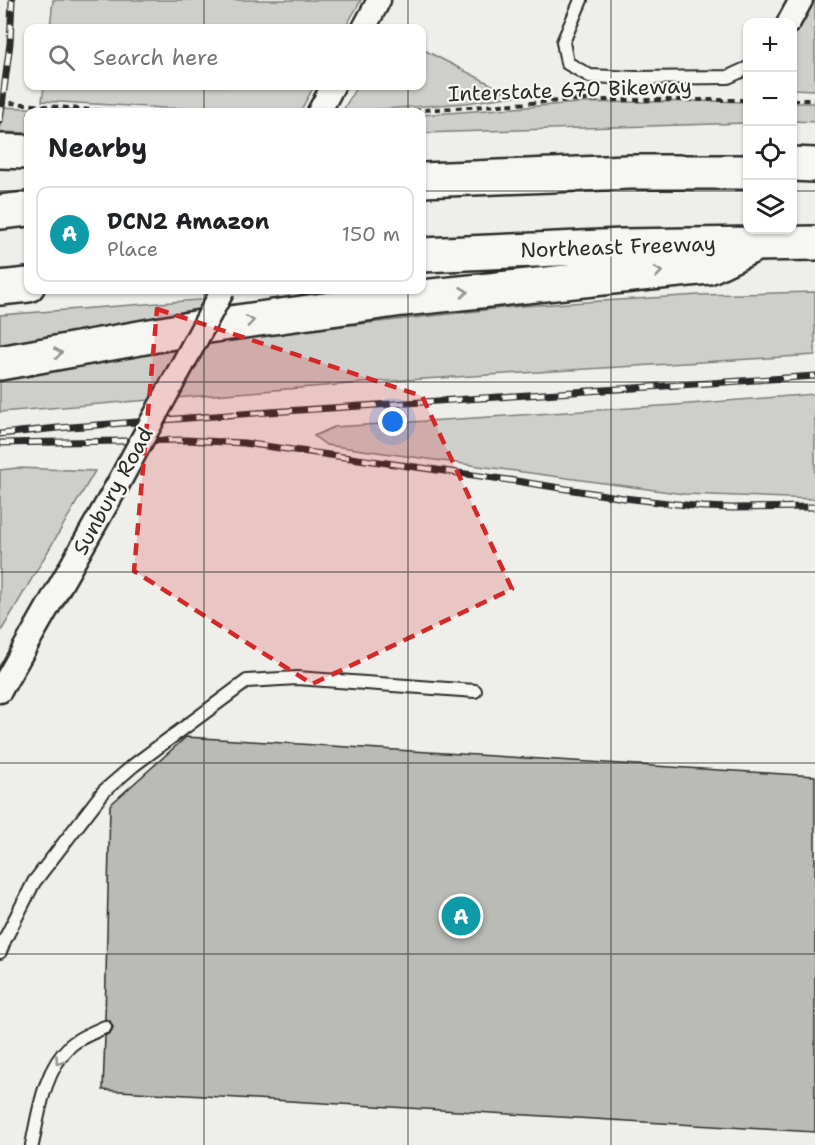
<!DOCTYPE html>
<meta charset="utf-8">
<style>
:root{--surface:#fff;--page:#f2f2f2;--text:#202124;--muted:#757577;--line:#e0e0e0;--accent:#2b2b2b}
body{margin:0;font-family:"Shantell Sans",sans-serif;background:var(--page);color:var(--text)}
.controls{position:absolute;right:18px;top:18px;display:grid;overflow:hidden;border-radius:12px;box-shadow:0 2px 4px #0004}
.controls button{width:54px;height:54px;display:grid;place-items:center;padding:0;border:0;border-bottom:2px solid var(--line);background:var(--surface);color:var(--text);font:30px sans-serif}
.you{position:absolute;left:393px;top:422px;width:21px;height:21px;margin:-15px;border:4px solid #fff;border-radius:50%;background:#1a73e8;box-shadow:0 0 0 9px #1a73e833}
.badge{display:grid;place-items:center;width:39px;height:39px;border-radius:50%;background:var(--accent);color:#fff;font-size:20px;font-weight:700}
.pin{position:absolute;translate:-50% -50%;border:3px solid #fff;box-shadow:0 2px 6px #0006}
.list{margin:0;padding:0;list-style:none}
h2{display:flex;justify-content:space-between;align-items:center;height:78px;margin:0;padding:0 24px;font-size:26px}
h2 small{font-size:20px;font-weight:400;color:var(--muted)}
.list li{display:grid;grid-template-columns:39px 1fr auto;gap:18px;align-items:center;box-sizing:border-box;height:96px;margin:0 12px 12px;padding:0 12px;border:2px solid var(--line);border-radius:12px}
.list b{display:block;font-size:22px;white-space:nowrap}
.list p{margin:0;font-size:20px;white-space:nowrap;color:var(--muted)}
.list em{font-size:20px;font-style:normal;color:var(--muted)}
.icon{flex:none;width:33px;height:33px;fill:none;stroke:currentColor;stroke-width:2;stroke-linecap:round;stroke-linejoin:round}
.map{position:relative;flex:none;width:815px;height:1145px;overflow:hidden}
.search{position:absolute;background:var(--surface);box-shadow:0 2px 4px #0004;left:24px;top:24px;width:402px;height:66px;display:flex;align-items:center;gap:15px;box-sizing:border-box;padding:0 21px;border-radius:12px;color:var(--muted);font-size:22px}
.panel{position:absolute;background:var(--surface);box-shadow:0 2px 4px #0004;left:24px;top:108px;width:402px;height:186px;border-radius:12px}
.map>svg:first-child{display:block}
.green{fill:#cececa;stroke:#7c7c7a;stroke-width:1.5}
.building{fill:#babab7;stroke:#2b2b2b;stroke-width:1.5}
.lines{fill:none;stroke-linecap:round;stroke-linejoin:round}
.service-casing{stroke:#2b2b2b;stroke-width:16}
.minor-casing{stroke:#2b2b2b;stroke-width:27}
.motorway-casing{stroke:#2b2b2b;stroke-width:38}
.path{stroke:#2b2b2b;stroke-width:4;stroke-dasharray:6 4.5;stroke-linecap:butt}
.service{stroke:#f6f6f2;stroke-width:12}
.minor{stroke:#f6f6f2;stroke-width:22}
.motorway{stroke:#f6f6f2;stroke-width:33}
.rail-casing{stroke:#2b2b2b;stroke-width:7}
.rail{stroke:#f6f6f2;stroke-width:4.5;stroke-dasharray:14;stroke-linecap:butt}
.minor-bridge-casing{stroke:#2b2b2b;stroke-width:27;stroke-linecap:butt}
.minor-bridge{stroke:#f6f6f2;stroke-width:22}
.oneway{stroke:#90908e}
.marked{fill:#d62828;fill-opacity:0.2;stroke:#d62828;stroke-width:4.5;stroke-dasharray:12 8;stroke-linejoin:round}
.grid{fill:none;stroke:#2b2b2b;stroke-width:1.5;stroke-opacity:0.55}
.labels{text-anchor:middle;dominant-baseline:central;stroke-width:4.5;stroke-linejoin:round;paint-order:stroke}
.street-label{font-size:21px;fill:#2b2b2b;stroke:#f6f6f2}
</style>
<div class="map">
<svg width="815" height="1145" viewBox="0 0 815 1145">
<rect width="100%" height="100%" fill="#eeeeea"/>
<filter id="ink" filterUnits="userSpaceOnUse"><feTurbulence type="fractalNoise" baseFrequency=".0167" numOctaves="2"/><feDisplacementMap in="SourceGraphic" scale="12" xChannelSelector="R" yChannelSelector="G"/><feConvolveMatrix kernelMatrix="1 2 1 2 8 2 1 2 1" color-interpolation-filters="sRGB"/></filter>
<g filter="url(#ink)">
<path class="green" d="M 53,0 L 361,0 L 345,28 L 50,28 Z
M 802,0 L 815,0 L 815,90 L 793,89 L 792,22 Z
M 422,49 L 514,96 L 466,103 L 342,112 L 357,86 L 422,86 Z
M 44,86 L 314,86 L 300,112 L 165,108 L 42,101 Z
M 712,101 L 747,102 L 747,123 L 422,133 L 422,115 L 578,103 Z
M 792,103 L 815,103 L 815,122 L 793,121 Z
M 0,107 L 114,112 L 28,112 L 28,133 L 0,132 Z
M 815,292 L 815,355 L 374,382 L 0,412 L 0,375 L 170,348 L 342,326 L 522,306 L 699,295 Z
M 211,299 L 211,312 L 0,348 L 0,315 Z
M 815,394 L 815,499 L 684,494 L 326,445 L 314,436 L 334,427 L 676,405 Z
M 17,468 L 95,471 L 0,633 L 0,470 Z"/>
<path class="building" d="M 186,737 L 815,776 L 815,1132 L 103,1090 L 105,1036 L 111,1032 L 113,1027 L 110,1021 L 105,1019 L 110,805 Z"/>
<g class="lines">
<g class="service-casing">
<path id="service" d="M 581,0 L 563,42 L 567,63 L 590,76 L 635,78 L 728,77 L 748,68
M 0,952 L 5,939 L 34,882 L 104,791 L 134,765 L 247,681 L 297,678 L 475,691
M 32,1145 C 39,1111 44,1070 71,1045 C 80,1037 94,1032 105,1027"/>
</g>
<g class="minor-casing">
<path id="minor" d="M 789,22 L 801,0
M 364,28 L 379,0
M 319,112 L 333,86
M 0,691 L 118,484"/>
</g>
<g class="motorway-casing">
<path id="motorway" d="M 0,151 L 28,152
M 792,164 L 815,165
M 422,180 L 629,172 L 748,172
M 0,212 L 28,209
M 422,255 L 623,246 L 815,243
M 0,288 L 28,285
M 0,363 L 201,327 L 403,299 L 708,267 L 758,243"/>
</g>
<path class="path" d="M 792,100 L 815,100
M 0,102 L 115,112
M 393,112 L 577,100 L 748,100"/>
<use href="#service" class="service"/>
<use href="#minor" class="minor"/>
<use href="#motorway" class="motorway"/>
<g class="rail-casing">
<path id="rail" d="M 0,121 L 10,43 L 12,0
M 0,434 L 58,428 L 241,414 L 815,376
M 0,443 L 186,440 L 244,443 L 516,481 L 624,498 L 703,507 L 732,508 L 815,507"/>
</g>
<use href="#rail" class="rail"/>
<g class="minor-bridge-casing">
<path id="minor-bridge" d="M 118,484 L 223,290"/>
</g>
<use href="#minor-bridge" class="minor-bridge"/>
</g>
<defs><path id="oneway-chevron" d="M-2-3.5L2.5 0L-2 3.5" fill="none" stroke-width="1.6" stroke-linecap="round" stroke-linejoin="round" transform="scale(1.5)"/></defs>
<g class="oneway">
<use href="#oneway-chevron" transform="translate(658 272) rotate(-6)"/>
<use href="#oneway-chevron" transform="translate(464 292) rotate(-7)"/>
<use href="#oneway-chevron" transform="translate(250 321) rotate(-8)"/>
<use href="#oneway-chevron" transform="translate(58 353) rotate(-10)"/>
<use href="#oneway-chevron" transform="translate(59 1061) rotate(126)"/>
</g>
</g>
<path class="marked" d="M 157,309 L 422,396 L 512,589 L 312,684 L 134,571 Z"/>
<path class="grid" d="M 204,0 L 204,28M 408,0 L 408,28M 611,0 L 611,1145M 204,86 L 204,112M 408,86 L 408,112M 0,191 L 28,191M 422,191 L 748,191M 792,191 L 815,191M 204,290 L 204,1145M 408,290 L 408,1145M 0,382 L 815,382M 0,572 L 815,572M 0,763 L 815,763M 0,954 L 815,954"/>
<g class="labels">
<g class="street-label">
<text transform="translate(570 90) rotate(-2)">Interstate 670 Bikeway</text>
<text transform="translate(618 247) rotate(-2)">Northeast Freeway</text>
<text transform="translate(113 491) rotate(-61)">Sunbury Road</text>
</g>
</g>
</svg>
<div class="controls">
<button>+</button>
<button>−</button>
<button><svg class="icon" aria-label="locate" viewBox="0 0 24 24"><circle cx="12" cy="12" r="6"/><path d="M12 2v4M12 18v4M2 12h4M18 12h4"/></svg></button>
<button><svg class="icon" aria-label="layers" viewBox="0 0 24 24"><path d="M12 4l9 5-9 5-9-5zM3 14l9 5 9-5"/></svg></button>
</div>
<div class="you"></div>
<div class="pin badge" style="left:461px;top:916px;background:#0f9aa8">A</div>
<div class="search"><svg class="icon" aria-label="search" viewBox="0 0 24 24"><circle cx="10" cy="10" r="6"/><path d="M15 15l6 6"/></svg>Search here</div>
<section class="panel">
<h2>Nearby<small></small></h2>
<ul class="list">
<li><span class="badge" style="background:#0f9aa8">A</span><div><b>DCN2 Amazon</b><p>Place</p></div><em>150 m</em></li>
</ul>
</section>
</div>
